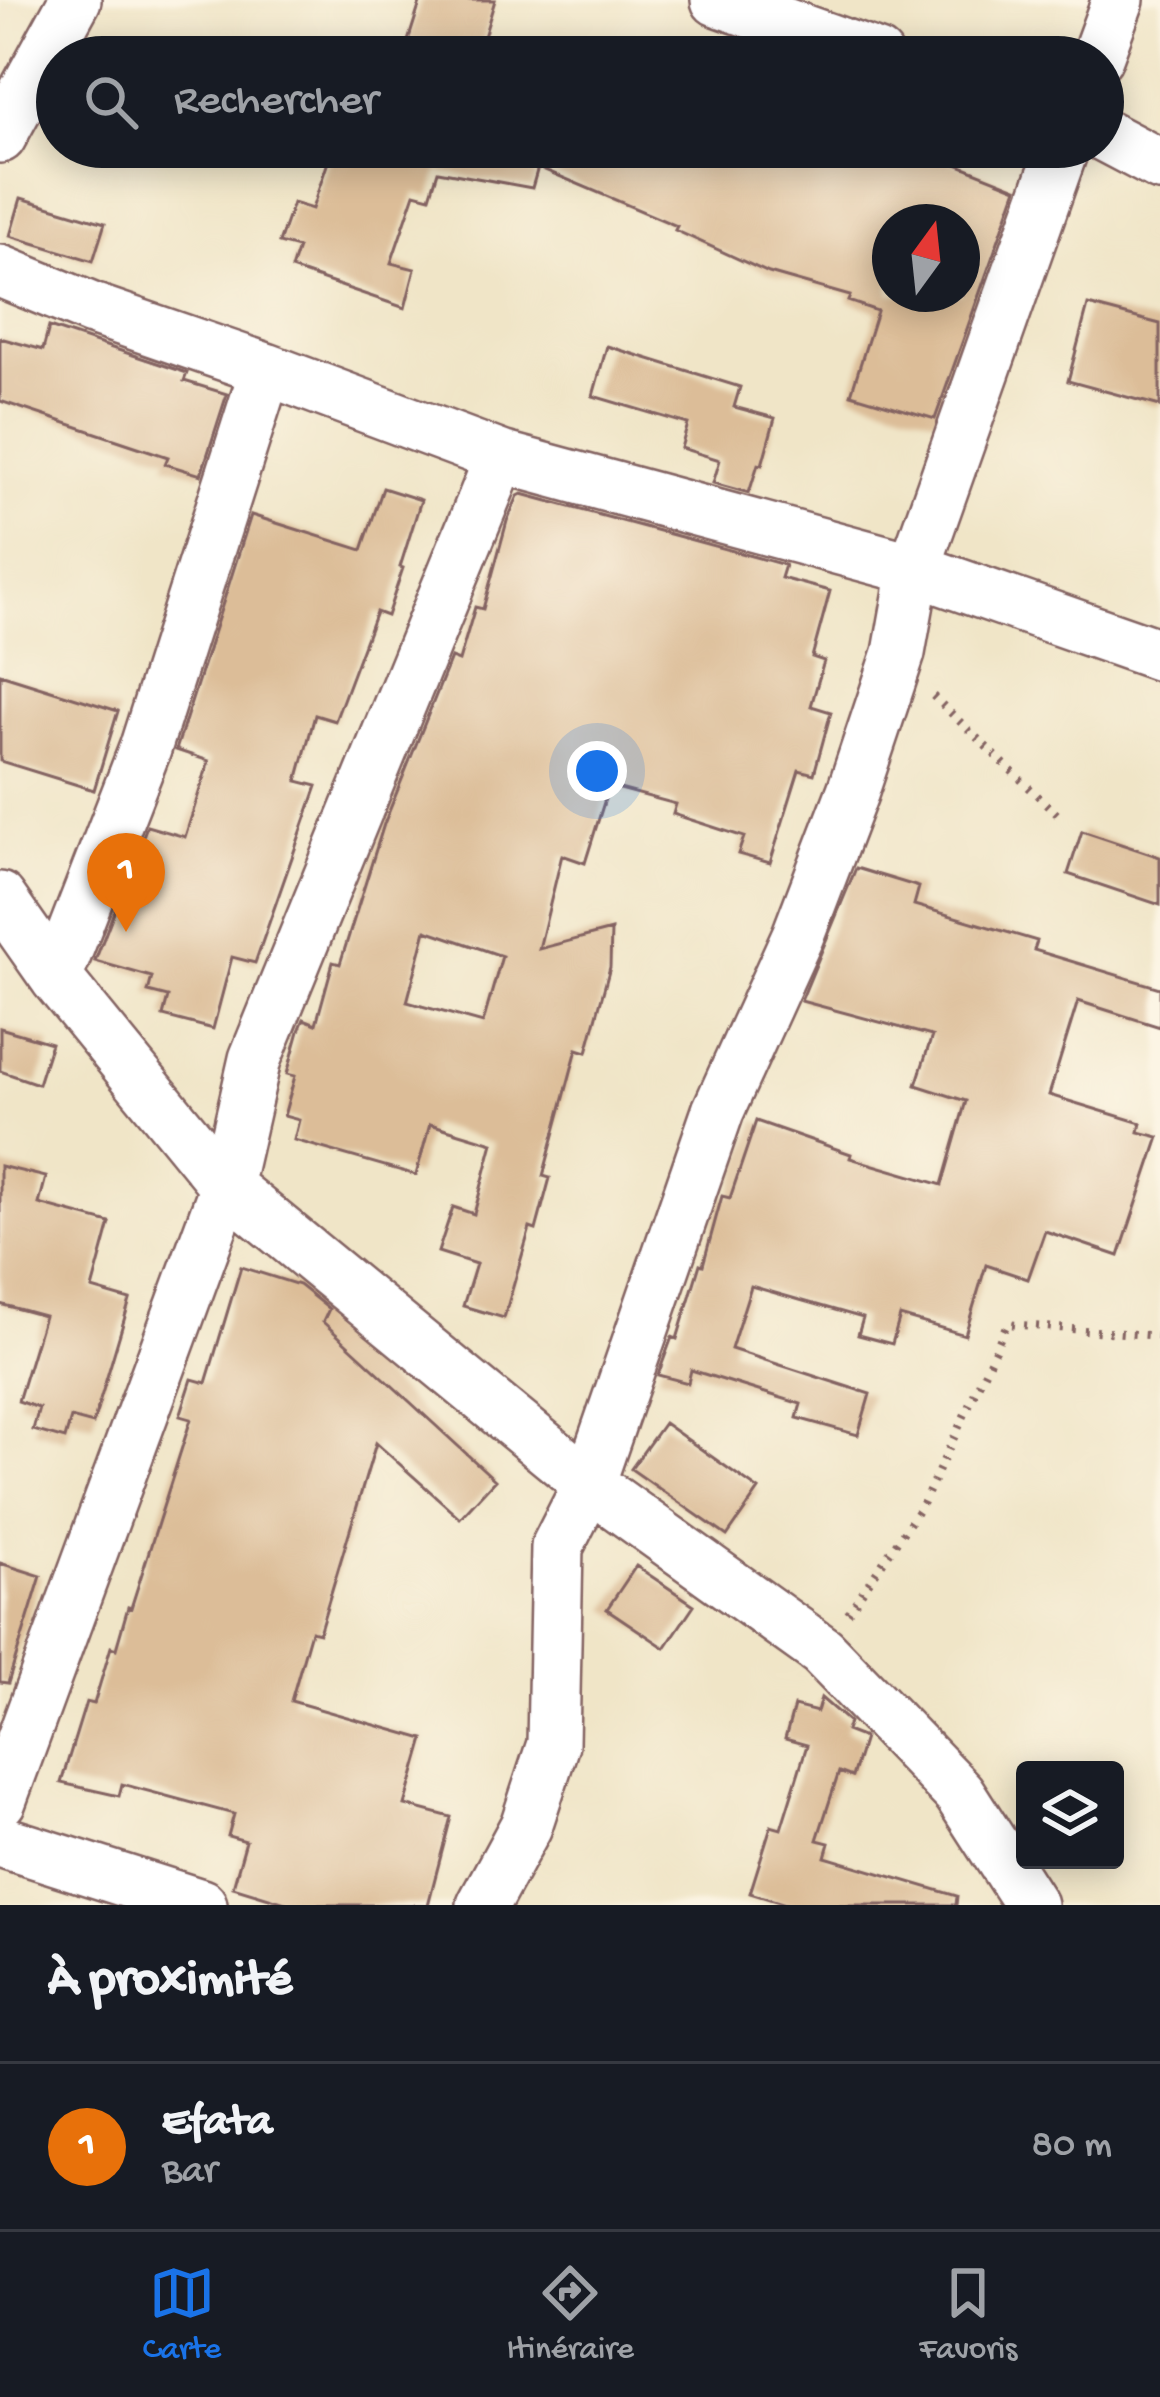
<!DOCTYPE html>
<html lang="fr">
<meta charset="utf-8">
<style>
:root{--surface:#171b24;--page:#242831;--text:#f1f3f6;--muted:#9ea1a6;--line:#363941;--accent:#1a73e8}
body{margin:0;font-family:"Gochi Hand",sans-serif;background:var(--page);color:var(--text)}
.controls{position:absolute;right:36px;bottom:36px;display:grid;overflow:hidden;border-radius:12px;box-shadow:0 6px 30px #0003}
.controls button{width:108px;height:108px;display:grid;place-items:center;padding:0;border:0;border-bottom:3px solid var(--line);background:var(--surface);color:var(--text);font:60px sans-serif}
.compass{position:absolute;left:872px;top:204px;width:108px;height:108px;border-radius:50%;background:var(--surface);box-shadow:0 6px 30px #0003;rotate:15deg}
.you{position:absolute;left:597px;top:771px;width:42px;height:42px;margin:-30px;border:9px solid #fff;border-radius:50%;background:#1a73e8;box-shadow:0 0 0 18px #1a73e833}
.badge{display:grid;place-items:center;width:78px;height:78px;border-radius:50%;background:var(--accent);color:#fff;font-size:39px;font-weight:700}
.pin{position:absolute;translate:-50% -99px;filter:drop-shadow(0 3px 6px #0008)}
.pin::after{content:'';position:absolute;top:63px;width:42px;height:36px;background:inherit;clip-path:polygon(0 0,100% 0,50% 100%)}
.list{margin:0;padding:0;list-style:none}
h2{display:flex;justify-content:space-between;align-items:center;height:156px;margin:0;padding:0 48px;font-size:51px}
h2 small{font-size:39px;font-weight:400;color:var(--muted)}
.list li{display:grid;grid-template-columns:78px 1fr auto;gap:36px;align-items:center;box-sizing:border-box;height:168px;padding:0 48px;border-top:3px solid var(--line)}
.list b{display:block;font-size:45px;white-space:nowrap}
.list p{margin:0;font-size:39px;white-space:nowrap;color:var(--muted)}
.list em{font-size:39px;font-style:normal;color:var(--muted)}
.icon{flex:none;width:66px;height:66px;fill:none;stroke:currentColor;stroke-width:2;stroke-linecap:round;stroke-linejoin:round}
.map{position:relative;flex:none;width:1160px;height:1905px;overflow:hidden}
.search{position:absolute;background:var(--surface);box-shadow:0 6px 30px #0003;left:36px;right:36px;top:36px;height:132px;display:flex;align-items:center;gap:30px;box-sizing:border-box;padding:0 42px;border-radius:66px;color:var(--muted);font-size:45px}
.sheet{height:324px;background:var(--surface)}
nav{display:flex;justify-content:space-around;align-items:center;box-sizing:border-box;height:168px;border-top:3px solid var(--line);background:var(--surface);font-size:33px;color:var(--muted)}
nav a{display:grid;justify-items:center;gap:6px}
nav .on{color:var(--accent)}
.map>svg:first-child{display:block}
.building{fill:#dcbd98;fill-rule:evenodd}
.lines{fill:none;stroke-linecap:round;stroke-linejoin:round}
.street-casing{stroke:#846462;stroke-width:56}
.path{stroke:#846462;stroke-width:8;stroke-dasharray:3 9;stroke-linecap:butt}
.street{stroke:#fff;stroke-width:51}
</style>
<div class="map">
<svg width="1160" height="1905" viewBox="0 0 1160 1905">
<rect width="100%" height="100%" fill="#fcf5e5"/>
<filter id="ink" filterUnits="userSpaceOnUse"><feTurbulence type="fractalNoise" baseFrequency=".00833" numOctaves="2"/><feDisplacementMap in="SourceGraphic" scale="24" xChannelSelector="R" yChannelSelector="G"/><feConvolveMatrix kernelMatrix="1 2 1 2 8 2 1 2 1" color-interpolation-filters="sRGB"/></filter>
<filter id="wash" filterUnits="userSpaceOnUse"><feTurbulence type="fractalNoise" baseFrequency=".004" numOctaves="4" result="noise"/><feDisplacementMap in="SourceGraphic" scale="48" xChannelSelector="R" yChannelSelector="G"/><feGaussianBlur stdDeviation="2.7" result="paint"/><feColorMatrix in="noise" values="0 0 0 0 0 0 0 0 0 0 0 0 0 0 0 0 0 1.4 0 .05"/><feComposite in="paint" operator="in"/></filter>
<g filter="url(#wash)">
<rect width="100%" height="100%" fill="#f0e5c7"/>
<g id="blocks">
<path class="building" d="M 421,0 L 495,0 L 478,57 L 403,57 Z
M 333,147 L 914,147 L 1017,188 L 935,419 L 851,394 L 877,311 L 848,301 L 850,296 L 769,273 L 675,230 L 677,226 L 538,167 L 532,188 L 438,171 L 430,197 L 415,193 L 391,263 L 415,269 L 405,308 L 291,269 L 298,248 L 279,243 L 293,203 L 312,209 ZM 890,222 L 962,222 L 962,294 L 890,294 Z
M 21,198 L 105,223 L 93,261 L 10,236 Z
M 1088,305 L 1160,324 L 1160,406 L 1068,381 Z
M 49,327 L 187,373 L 184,381 L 227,394 L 201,475 L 165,464 L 168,457 L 0,401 L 0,338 L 43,350 Z
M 607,346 L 740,387 L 734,407 L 775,418 L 762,465 L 758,464 L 749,493 L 713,483 L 720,460 L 681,448 L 688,424 L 593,396 Z
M 383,488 L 421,500 L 400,567 L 403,568 L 387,616 L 376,612 L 335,721 L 315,715 L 297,781 L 317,786 L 255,963 L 232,957 L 213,1029 L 163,1016 L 168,997 L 148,992 L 152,977 L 95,961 L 147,826 L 185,837 L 209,761 L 176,750 L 251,515 L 362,550 Z
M 522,494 L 785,565 L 781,578 L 830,591 L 812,657 L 824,661 L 811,706 L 831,712 L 814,774 L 799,770 L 770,863 L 738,854 L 744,837 L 673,814 L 676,804 L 609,786 L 585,863 L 562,855 L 539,949 L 611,930 L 610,967 L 587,1052 L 577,1049 L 543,1176 L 550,1178 L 536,1230 L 530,1228 L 504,1318 L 463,1306 L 476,1264 L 438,1252 L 453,1207 L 474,1214 L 493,1143 L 430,1124 L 416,1175 L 294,1140 L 299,1120 L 284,1116 L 295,1076 L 287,1074 L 299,1031 L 304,1019 L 316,1024 L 333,962 L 340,964 L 384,824 L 451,658 L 459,661 L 475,607 L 483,609 L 507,521 L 518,496 ZM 426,930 L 502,956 L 483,1023 L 407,1002 Z
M 0,674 L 118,711 L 94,790 L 0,761 Z
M 1082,831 L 1160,857 L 1160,905 L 1068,874 Z
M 856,868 L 919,887 L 914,905 L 1037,941 L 1034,950 L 1160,988 L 1160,1027 L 1078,1001 L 1049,1095 L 1141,1123 L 1139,1132 L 1159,1137 L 1119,1256 L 1045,1231 L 1028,1279 L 986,1265 L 965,1335 L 900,1316 L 892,1344 L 858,1335 L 863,1318 L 751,1286 L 731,1349 L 870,1394 L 858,1435 L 797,1418 L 801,1404 L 691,1370 L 688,1383 L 658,1375 L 672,1337 L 677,1339 L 700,1264 L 703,1265 L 722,1196 L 730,1198 L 756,1121 L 851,1154 L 850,1158 L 942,1185 L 966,1101 L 916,1085 L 932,1036 L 801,1001 Z
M 0,1028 L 51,1043 L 38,1084 L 0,1071 Z
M 0,1166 L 46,1177 L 39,1204 L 110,1223 L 92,1289 L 130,1300 L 93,1424 L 71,1418 L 65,1439 L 33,1430 L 39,1408 L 18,1401 L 44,1316 L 0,1304 Z
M 241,1267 L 299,1285 L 329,1309 L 323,1322 L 495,1480 L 460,1518 L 376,1443 L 319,1633 L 311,1631 L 291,1701 L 424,1739 L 405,1805 L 451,1817 L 428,1905 L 292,1905 L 233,1887 L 246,1841 L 228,1836 L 234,1814 L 122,1784 L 119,1796 L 61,1783 L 86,1702 L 94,1704 L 111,1647 L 116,1649 L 128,1607 L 131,1608 L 191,1419 L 180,1416 L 192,1379 L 206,1383 Z
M 664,1423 L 759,1490 L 727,1536 L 631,1469 Z
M 0,1563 L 41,1576 L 8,1683 L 0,1682 Z
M 636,1566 L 694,1605 L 665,1648 L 607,1609 Z
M 821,1698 L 849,1722 L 846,1731 L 864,1738 L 852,1777 L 839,1772 L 817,1840 L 829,1843 L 825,1857 L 957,1896 L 956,1905 L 789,1905 L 750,1893 L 771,1826 L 781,1829 L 807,1745 L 785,1739 L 794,1706 L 817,1712 Z"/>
</g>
</g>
<g filter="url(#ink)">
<use href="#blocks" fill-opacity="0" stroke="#846462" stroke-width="3"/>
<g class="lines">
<g class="street-casing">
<path id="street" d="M 717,0 L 878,57
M 1097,57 L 1118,0
M 1103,135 L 1160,165
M 0,137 L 75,0
M 0,271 L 92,309 L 266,369
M 0,898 L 56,978 L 226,1186 L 589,1484 L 822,1651 L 959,1793 L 1031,1905
M 56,978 L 145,749 L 266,369 L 501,457
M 0,1801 L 226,1186 L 255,1059 L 501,457 L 914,569 L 1063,147
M 0,1841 L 201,1905
M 483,1905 L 526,1826 L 553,1744 L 557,1547 L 589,1484 L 718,1111 L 798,935 L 853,791 L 899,653 L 914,569 L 1160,655"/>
</g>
<path class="path" d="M 933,696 L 1060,817
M 848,1613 L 924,1502 L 1007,1324 L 1160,1336"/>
<use href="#street" class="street"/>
</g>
</g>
</svg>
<div class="controls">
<button><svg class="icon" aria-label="layers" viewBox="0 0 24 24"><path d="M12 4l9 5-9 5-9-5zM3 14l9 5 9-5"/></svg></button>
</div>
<svg class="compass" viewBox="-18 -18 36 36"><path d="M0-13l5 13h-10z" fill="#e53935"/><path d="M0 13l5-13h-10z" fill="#9ea1a6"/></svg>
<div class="you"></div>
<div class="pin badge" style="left:126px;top:932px;background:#e8710a">1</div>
<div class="search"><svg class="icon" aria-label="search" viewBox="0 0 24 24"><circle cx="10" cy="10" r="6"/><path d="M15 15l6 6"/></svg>Rechercher</div>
</div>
<section class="sheet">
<h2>À proximité<small></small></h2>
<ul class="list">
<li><span class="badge" style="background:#e8710a">1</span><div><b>Efata</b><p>Bar</p></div><em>80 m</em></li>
</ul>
</section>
<nav>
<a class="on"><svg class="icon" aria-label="map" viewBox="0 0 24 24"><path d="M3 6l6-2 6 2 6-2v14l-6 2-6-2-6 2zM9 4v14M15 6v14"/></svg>Carte</a>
<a><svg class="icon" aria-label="directions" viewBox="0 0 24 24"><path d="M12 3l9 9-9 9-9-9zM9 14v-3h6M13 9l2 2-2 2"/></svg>Itinéraire</a>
<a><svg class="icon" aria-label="saved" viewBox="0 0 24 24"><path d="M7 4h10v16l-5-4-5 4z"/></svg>Favoris</a>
</nav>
